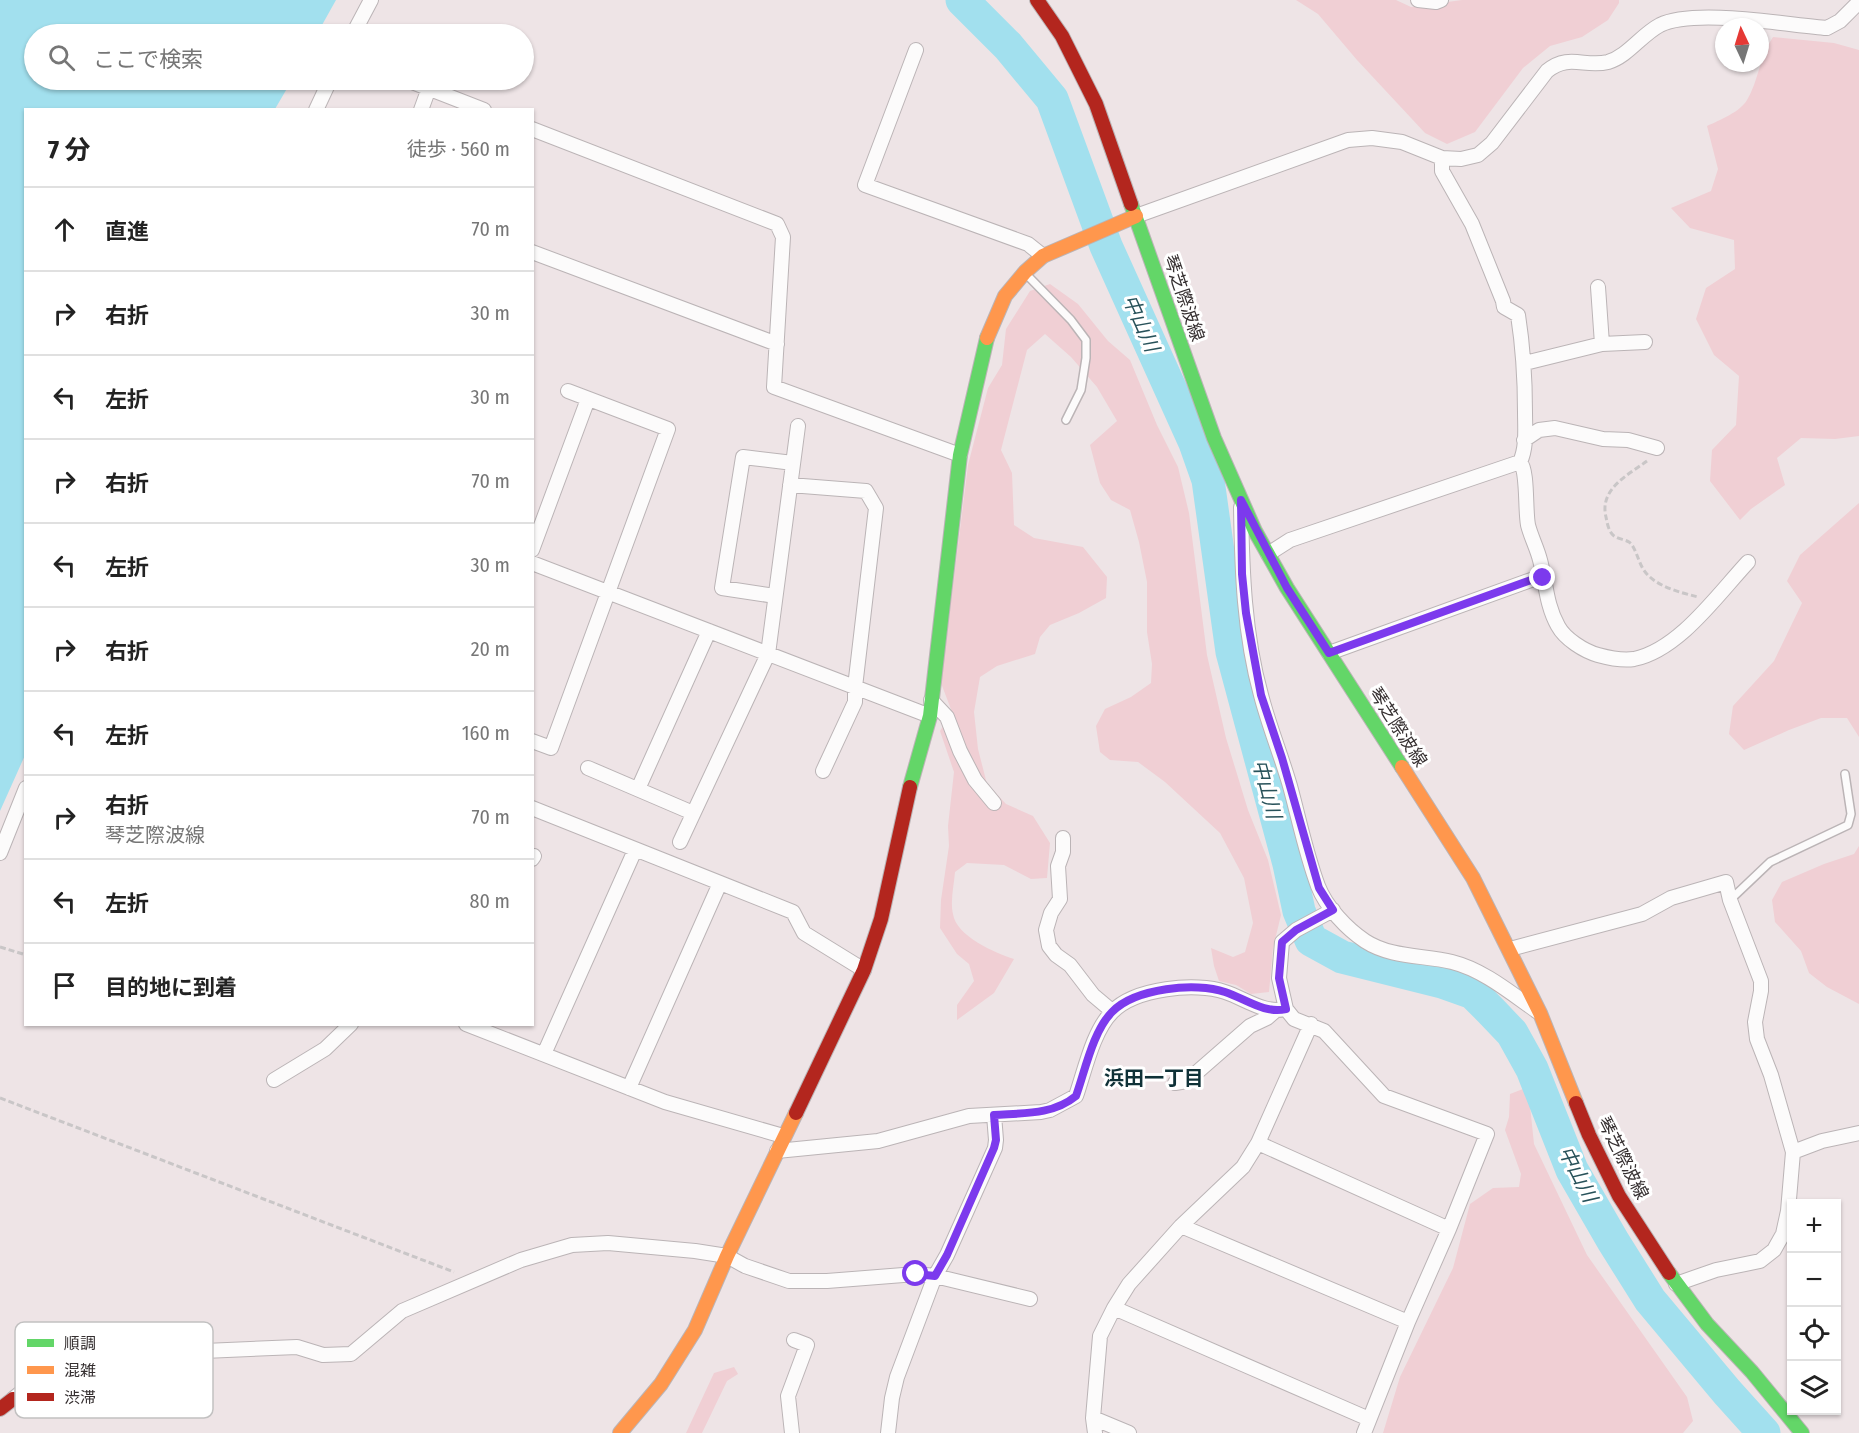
<!DOCTYPE html>
<html lang="ja">
<meta charset="utf-8">
<style>
:root{--surface:#fff;--page:#f6f6f6;--text:#222;--muted:#767676;--line:#e0e0e0}
body{margin:0;font-family:"Fira Sans Condensed","Noto Sans JP",sans-serif;background:var(--page);color:var(--text)}
.controls{position:absolute;right:18px;bottom:18px;display:grid;overflow:hidden;border-radius:0px;box-shadow:0 2px 4px #0004}
.controls button{width:54px;height:54px;display:grid;place-items:center;padding:0;border:0;border-bottom:2px solid var(--line);background:var(--surface);color:var(--text);font:30px sans-serif}
.compass{position:absolute;left:1715px;top:18px;width:54px;height:54px;border-radius:50%;background:var(--surface);box-shadow:0 2px 4px #0004;rotate:356deg}
.stop{position:absolute;width:18px;height:18px;margin:-14px;border:4px solid #7c3aed;border-radius:50%;background:#fff}
.stop.end{background:#7c3aed;border-color:#fff;box-shadow:0 2px 6px #0008}
.list{margin:0;padding:0;list-style:none}
h2{display:flex;justify-content:space-between;align-items:center;height:78px;margin:0;padding:0 24px;font-size:26px}
h2 small{font-size:20px;font-weight:400;color:var(--muted)}
.list li{display:grid;grid-template-columns:39px 1fr auto;gap:18px;align-items:center;box-sizing:border-box;height:84px;padding:0 24px;border-top:2px solid var(--line)}
.list b{display:block;font-size:22px;white-space:nowrap}
.list p{margin:0;font-size:20px;white-space:nowrap;color:var(--muted)}
.list em{font-size:20px;font-style:normal;color:var(--muted)}
.icon{flex:none;width:33px;height:33px;fill:none;stroke:currentColor;stroke-width:2;stroke-linecap:round;stroke-linejoin:round}
.map{position:relative;flex:none;width:1859px;height:1433px;overflow:hidden}
.search{position:absolute;background:var(--surface);box-shadow:0 2px 4px #0004;left:24px;top:24px;width:510px;height:66px;display:flex;align-items:center;gap:15px;box-sizing:border-box;padding:0 21px;border-radius:33px;color:var(--muted);font-size:22px}
.panel{position:absolute;background:var(--surface);box-shadow:0 2px 4px #0004;left:24px;top:108px;width:510px;height:918px;border-radius:0px}
.map>svg:first-child{display:block}
.green{fill:#f0cfd4}
.water{fill:#a2e0ee}
.lines{fill:none;stroke-linecap:round;stroke-linejoin:round}
.river{stroke:#a2e0ee;stroke-width:33}
.lane-casing{stroke:#bbb4b6;stroke-width:10}
.street-casing{stroke:#bbb4b6;stroke-width:16}
.fast-casing{stroke:#bbb4b6;stroke-width:16}
.slow-casing{stroke:#bbb4b6;stroke-width:16}
.jam-casing{stroke:#bbb4b6;stroke-width:16}
.path{stroke:#c9c6c7;stroke-width:3;stroke-dasharray:6 3;stroke-linecap:butt}
.lane{stroke:#fcfbfb;stroke-width:7}
.street{stroke:#fcfbfb;stroke-width:14}
.fast{stroke:#63d668;stroke-width:14}
.slow{stroke:#ff974d;stroke-width:14}
.jam{stroke:#b3261e;stroke-width:14}
.route{stroke:#7c3aed;stroke-width:8}
.labels{text-anchor:middle;dominant-baseline:central;stroke-width:6;stroke-linejoin:round;paint-order:stroke}
.street-label{font-size:18px;fill:#352f30;stroke:#fff}
.water-label{font-size:20px;font-style:italic;fill:#28525a;stroke:#fff}
.neighbourhood-label{font-size:20px;font-weight:bold;fill:#0f3137;stroke:#fff}
.key{fill:#fff;stroke:#c2c1c1;stroke-width:1.5}
.key-label{font-size:16px;fill:#352f30}
</style>
<div class="map">
<svg width="1859" height="1433" viewBox="0 0 1859 1433">
<rect width="100%" height="100%" fill="#eee4e6"/>
<path class="green" d="M 1296,0 L 1396,0 L 1411,7 L 1462,0 L 1619,0 L 1619,3 L 1608,20 L 1582,37 L 1550,46 L 1523,68 L 1475,132 L 1447,144 L 1425,133 L 1357,60 L 1318,14 Z
M 1773,37 L 1834,43 L 1859,50 L 1859,436 L 1835,439 L 1801,438 L 1777,458 L 1785,485 L 1751,509 L 1740,520 L 1710,481 L 1712,450 L 1736,425 L 1739,376 L 1714,355 L 1696,319 L 1706,288 L 1735,269 L 1734,240 L 1690,228 L 1671,208 L 1711,191 L 1718,169 L 1707,126 C 1720,120 1740,112 1747,100 C 1759,80 1759,58 1773,37 Z
M 1050,284 L 1078,304 L 1108,341 L 1130,360 L 1157,425 L 1178,467 L 1189,513 L 1207,655 L 1226,738 L 1248,810 L 1268,860 L 1281,915 L 1273,948 L 1269,992 L 1251,994 L 1236,985 L 1219,981 L 1214,966 L 1211,948 L 1233,957 L 1245,952 L 1253,923 L 1244,878 L 1220,833 L 1165,782 L 1138,762 L 1110,760 L 1100,752 L 1096,726 L 1105,709 L 1131,697 L 1151,683 L 1152,664 L 1147,632 L 1147,582 L 1139,542 L 1130,510 L 1111,500 L 1100,483 L 1090,445 L 1117,421 L 1097,387 L 1071,357 L 1045,334 L 1027,350 L 1001,450 L 1012,473 L 1014,525 L 1034,538 L 1083,547 L 1107,577 L 1106,598 L 1079,613 L 1050,625 L 1040,637 L 1035,654 L 997,666 L 980,677 L 974,712 L 978,749 L 987,784 L 1006,804 L 1033,816 L 1050,843 L 1047,878 L 1031,879 L 1004,865 L 967,863 L 955,872 C 954,885 950,901 953,914 C 956,936 995,953 1014,959 L 994,993 L 957,1020 L 957,1005 L 974,981 L 969,964 L 957,954 L 940,928 L 941,900 L 949,846 L 948,826 L 954,772 L 940,731 L 952,712 L 941,683 L 968,465 L 988,388 L 1002,365 L 1006,329 L 1030,291 Z
M 1859,503 L 1859,737 L 1847,718 L 1821,718 L 1789,730 L 1744,750 L 1729,734 L 1733,706 L 1774,661 L 1802,603 L 1787,581 L 1800,555 Z
M 1859,846 L 1859,1004 L 1827,987 L 1809,973 L 1801,951 L 1775,922 L 1772,900 L 1782,882 L 1824,864 L 1854,854 Z
M 1523,1089 L 1529,1096 L 1534,1144 L 1587,1255 L 1687,1397 L 1693,1421 L 1683,1433 L 1383,1433 L 1400,1377 L 1453,1268 L 1470,1204 L 1493,1188 L 1519,1187 L 1521,1174 L 1505,1130 L 1509,1117 L 1510,1094 Z
M 734,1367 L 738,1374 L 727,1381 L 702,1433 L 686,1433 L 714,1373 Z"/>
<path class="water" d="M 0,0 L 336,0 L 317,34 L 34,34 L 34,80 L 292,80 L 275,109 L 26,110 L 26,753 L 0,811 Z"/>
<g class="lines">
<path class="river" d="M 962,0 L 1008,46 L 1052,99 L 1106,246 L 1195,443 L 1208,480 L 1232,652 L 1289,864 L 1299,911 L 1311,940 L 1342,957 L 1442,982 L 1473,993 L 1491,1011 L 1512,1033 L 1532,1069 L 1572,1170 L 1613,1241 L 1650,1300 L 1727,1392 L 1764,1433"/>
<g class="lane-casing">
<path id="lane" d="M 1026,274 L 1071,320 L 1086,340 L 1086,358 L 1081,390 L 1066,420
M 1730,900 L 1770,862 L 1848,825 L 1851,814 L 1845,774"/>
</g>
<g class="street-casing">
<path id="street" d="M 1418,0 L 1436,2 L 1441,0
M 353,34 L 371,0
M 916,50 L 865,185 L 1028,244 L 1043,256
M 407,80 L 484,110
M 316,110 L 330,80
M 421,110 L 429,88
M 532,129 L 777,224 L 783,237 L 774,387 L 960,455
M 1442,158 L 1442,171 L 1472,224 L 1503,301 L 1504,307 L 1518,315 C 1523,347 1525,379 1525,412 C 1525,428 1527,447 1520,462
M 1136,216 L 1348,140 L 1372,138 L 1402,142 L 1442,158 L 1461,159 L 1478,155 L 1492,143 L 1547,71 C 1569,53 1585,68 1608,62 C 1628,56 1641,35 1660,25 C 1695,8 1787,25 1827,28 L 1840,21 L 1859,2
M 532,252 L 777,344
M 1598,287 L 1602,344
M 1525,363 L 1602,344 L 1645,342
M 1524,440 L 1539,430 L 1555,428 L 1603,439 L 1628,440 L 1657,448
M 1520,462 C 1528,471 1525,509 1528,525 C 1531,537 1537,548 1540,560 C 1546,582 1546,605 1558,626 C 1565,639 1584,651 1598,655 C 1609,658 1622,661 1634,659 C 1679,650 1718,594 1748,562
M 790,485 L 866,491 L 876,508 L 855,687 L 855,702 L 823,771
M 1241,507 C 1242,570 1244,634 1261,695 C 1269,726 1281,755 1290,786 C 1299,819 1306,854 1318,886 C 1326,907 1347,929 1365,941 C 1391,958 1424,955 1452,962 C 1484,970 1512,994 1538,1012
M 532,550 L 588,399
M 1268,554 L 1290,540 L 1520,462
M 532,563 L 930,716
M 775,596 L 722,588 L 743,457 L 793,463
M 1329,653 L 1531,580 L 1543,577
M 931,700 L 947,717 L 960,751 L 975,780 L 994,803
M 532,741 L 551,748 L 668,429 L 568,391
M 588,768 L 693,813
M 638,789 L 709,631
M 532,808 L 793,912 L 804,933 L 864,970
M 1063,838 L 1063,852 L 1058,866 L 1060,899 L 1051,913 L 1046,930 L 1049,946 L 1056,955 L 1070,965 L 1093,995 L 1112,1011
M 680,842 L 768,654 L 798,426
M 0,853 L 26,788
M 532,859 L 534,856
M 1333,910 L 1296,930 L 1282,942 L 1279,978 L 1286,1009 L 1294,1019 L 1324,1031 L 1384,1096 L 1487,1134 L 1449,1229 L 1408,1322 L 1364,1433
M 1510,949 L 1642,914 L 1671,898 L 1726,882 L 1730,900 L 1761,981 L 1761,991 L 1755,1022 L 1757,1039 L 1771,1075 L 1793,1152 L 1788,1211 L 1783,1234 L 1774,1250 L 1760,1261 L 1716,1270 L 1676,1284
M 466,1024 L 665,1102 L 783,1136
M 544,1054 L 635,850
M 274,1080 L 325,1049 L 351,1024
M 1175,1083 L 1187,1081 L 1250,1026 L 1267,1018 L 1275,1011
M 629,1088 L 720,883
M 1258,1143 L 1449,1229
M 777,1151 L 878,1141 L 969,1116 L 1041,1112 L 1050,1110 L 1076,1096 C 1085,1070 1093,1031 1112,1012 C 1135,988 1196,982 1225,992 C 1246,999 1264,1014 1286,1009
M 1793,1152 L 1822,1141 L 1859,1133
M 1181,1226 L 1408,1322
M 1114,1308 L 1369,1419
M 13,1399 C 38,1378 56,1364 89,1356 L 297,1347 L 323,1355 L 351,1354 L 402,1311 L 521,1260 L 572,1245 L 608,1243 L 695,1251 L 727,1256 L 745,1266 L 789,1281 L 827,1281 L 916,1274 L 935,1276 L 1030,1299
M 1093,1418 L 1129,1433
M 792,1433 L 788,1396 L 807,1345 L 794,1340
M 888,1433 L 892,1398 L 897,1377 L 935,1276 L 947,1255 L 995,1148 L 996,1140 L 994,1115
M 1095,1433 L 1093,1418 L 1100,1336 L 1114,1308 L 1129,1284 L 1181,1226 L 1243,1167 L 1258,1143 L 1311,1024"/>
</g>
<g class="fast-casing">
<path id="fast" d="M 1131,204 L 1214,438 L 1255,531 L 1287,588 L 1402,767
M 910,787 L 930,716 L 960,455 L 987,338
M 1669,1273 L 1707,1324 L 1752,1372 L 1802,1433"/>
</g>
<g class="slow-casing">
<path id="slow" d="M 987,338 L 1005,296 L 1025,272 L 1043,256 L 1136,216
M 1402,767 L 1473,878 L 1540,1013 L 1576,1103
M 620,1433 L 661,1384 L 695,1330 L 727,1256 L 796,1113"/>
</g>
<g class="jam-casing">
<path id="jam" d="M 1037,0 L 1062,36 L 1096,104 L 1131,204
M 1576,1103 L 1589,1135 L 1619,1196 L 1669,1273
M 796,1113 L 864,970 L 881,919 L 910,787
M 0,1409 L 13,1399"/>
</g>
<path class="path" d="M 1647,461 C 1628,475 1599,489 1606,517 C 1607,522 1608,529 1612,534 C 1616,539 1624,539 1629,542 C 1635,546 1638,560 1642,567 C 1652,586 1679,592 1698,597
M 0,947 L 26,955
M 0,1098 L 454,1272"/>
<use href="#lane" class="lane"/>
<use href="#street" class="street"/>
<use href="#fast" class="fast"/>
<use href="#slow" class="slow"/>
<use href="#jam" class="jam"/>
</g>
<g class="lines">
<path class="route" d="M 916,1274 L 935,1276 L 947,1255 L 994,1148 L 996,1140 L 994,1115 C 1023,1113 1053,1115 1076,1096 C 1085,1071 1093,1031 1112,1012 C 1135,988 1196,982 1225,992 C 1246,999 1264,1014 1286,1009 L 1279,978 L 1282,942 L 1296,930 L 1333,910 L 1319,888 L 1282,758 L 1261,695 L 1246,613 L 1242,574 L 1241,500 L 1287,588 L 1329,653 L 1531,580 L 1543,578"/>
</g>
<g class="labels">
<g class="street-label">
<text transform="translate(1184 298) rotate(71)">琴芝際波線</text>
<text transform="translate(1398 727) rotate(57)">琴芝際波線</text>
<text transform="translate(1623 1158) rotate(63)">琴芝際波線</text>
</g>
<g class="water-label">
<text transform="translate(1141 323) rotate(66)">中山川</text>
<text transform="translate(1267 789) rotate(75)">中山川</text>
<text transform="translate(1578 1174) rotate(63)">中山川</text>
</g>
<g class="neighbourhood-label">
<text x="1154" y="1078">浜田一丁目</text>
</g>
</g>
<rect x="15" y="1322" width="198" height="96" rx="9" class="key"/>
<rect x="27" y="1339" width="27" height="8" fill="#63d668"/>
<rect x="27" y="1366" width="27" height="8" fill="#ff974d"/>
<rect x="27" y="1393" width="27" height="8" fill="#b3261e"/>
<g class="key-label">
<text x="64" y="1349">順調</text>
<text x="64" y="1376">混雑</text>
<text x="64" y="1403">渋滞</text>
</g>
</svg>
<div class="controls">
<button>+</button>
<button>−</button>
<button><svg class="icon" aria-label="locate" viewBox="0 0 24 24"><circle cx="12" cy="12" r="6"/><path d="M12 2v4M12 18v4M2 12h4M18 12h4"/></svg></button>
<button><svg class="icon" aria-label="layers" viewBox="0 0 24 24"><path d="M12 4l9 5-9 5-9-5zM3 14l9 5 9-5"/></svg></button>
</div>
<svg class="compass" viewBox="-18 -18 36 36"><path d="M0-13l5 13h-10z" fill="#e53935"/><path d="M0 13l5-13h-10z" fill="#767676"/></svg>
<div class="stop" style="left:916px;top:1274px"></div>
<div class="stop end" style="left:1543px;top:578px"></div>
<div class="search"><svg class="icon" aria-label="search" viewBox="0 0 24 24"><circle cx="10" cy="10" r="6"/><path d="M15 15l6 6"/></svg>ここで検索</div>
<section class="panel">
<h2>7 分<small>徒歩 · 560 m</small></h2>
<ul class="list">
<li><svg class="icon" aria-label="ahead" viewBox="0 0 24 24"><path d="M12 20V5M6 11l6-6 6 6"/></svg><div><b>直進</b></div><em>70 m</em></li>
<li><svg class="icon" aria-label="right" viewBox="0 0 24 24"><path d="M7 20v-9h11M14 6l5 5-5 5"/></svg><div><b>右折</b></div><em>30 m</em></li>
<li><svg class="icon" aria-label="left" viewBox="0 0 24 24"><path d="M17 20v-9H6M10 6l-5 5 5 5"/></svg><div><b>左折</b></div><em>30 m</em></li>
<li><svg class="icon" aria-label="right" viewBox="0 0 24 24"><path d="M7 20v-9h11M14 6l5 5-5 5"/></svg><div><b>右折</b></div><em>70 m</em></li>
<li><svg class="icon" aria-label="left" viewBox="0 0 24 24"><path d="M17 20v-9H6M10 6l-5 5 5 5"/></svg><div><b>左折</b></div><em>30 m</em></li>
<li><svg class="icon" aria-label="right" viewBox="0 0 24 24"><path d="M7 20v-9h11M14 6l5 5-5 5"/></svg><div><b>右折</b></div><em>20 m</em></li>
<li><svg class="icon" aria-label="left" viewBox="0 0 24 24"><path d="M17 20v-9H6M10 6l-5 5 5 5"/></svg><div><b>左折</b></div><em>160 m</em></li>
<li><svg class="icon" aria-label="right" viewBox="0 0 24 24"><path d="M7 20v-9h11M14 6l5 5-5 5"/></svg><div><b>右折</b><p>琴芝際波線</p></div><em>70 m</em></li>
<li><svg class="icon" aria-label="left" viewBox="0 0 24 24"><path d="M17 20v-9H6M10 6l-5 5 5 5"/></svg><div><b>左折</b></div><em>80 m</em></li>
<li><svg class="icon" aria-label="arrive" viewBox="0 0 24 24"><path d="M6 21V4h12l-3 4 3 4H6"/></svg><div><b>目的地に到着</b></div></li>
</ul>
</section>
</div>
